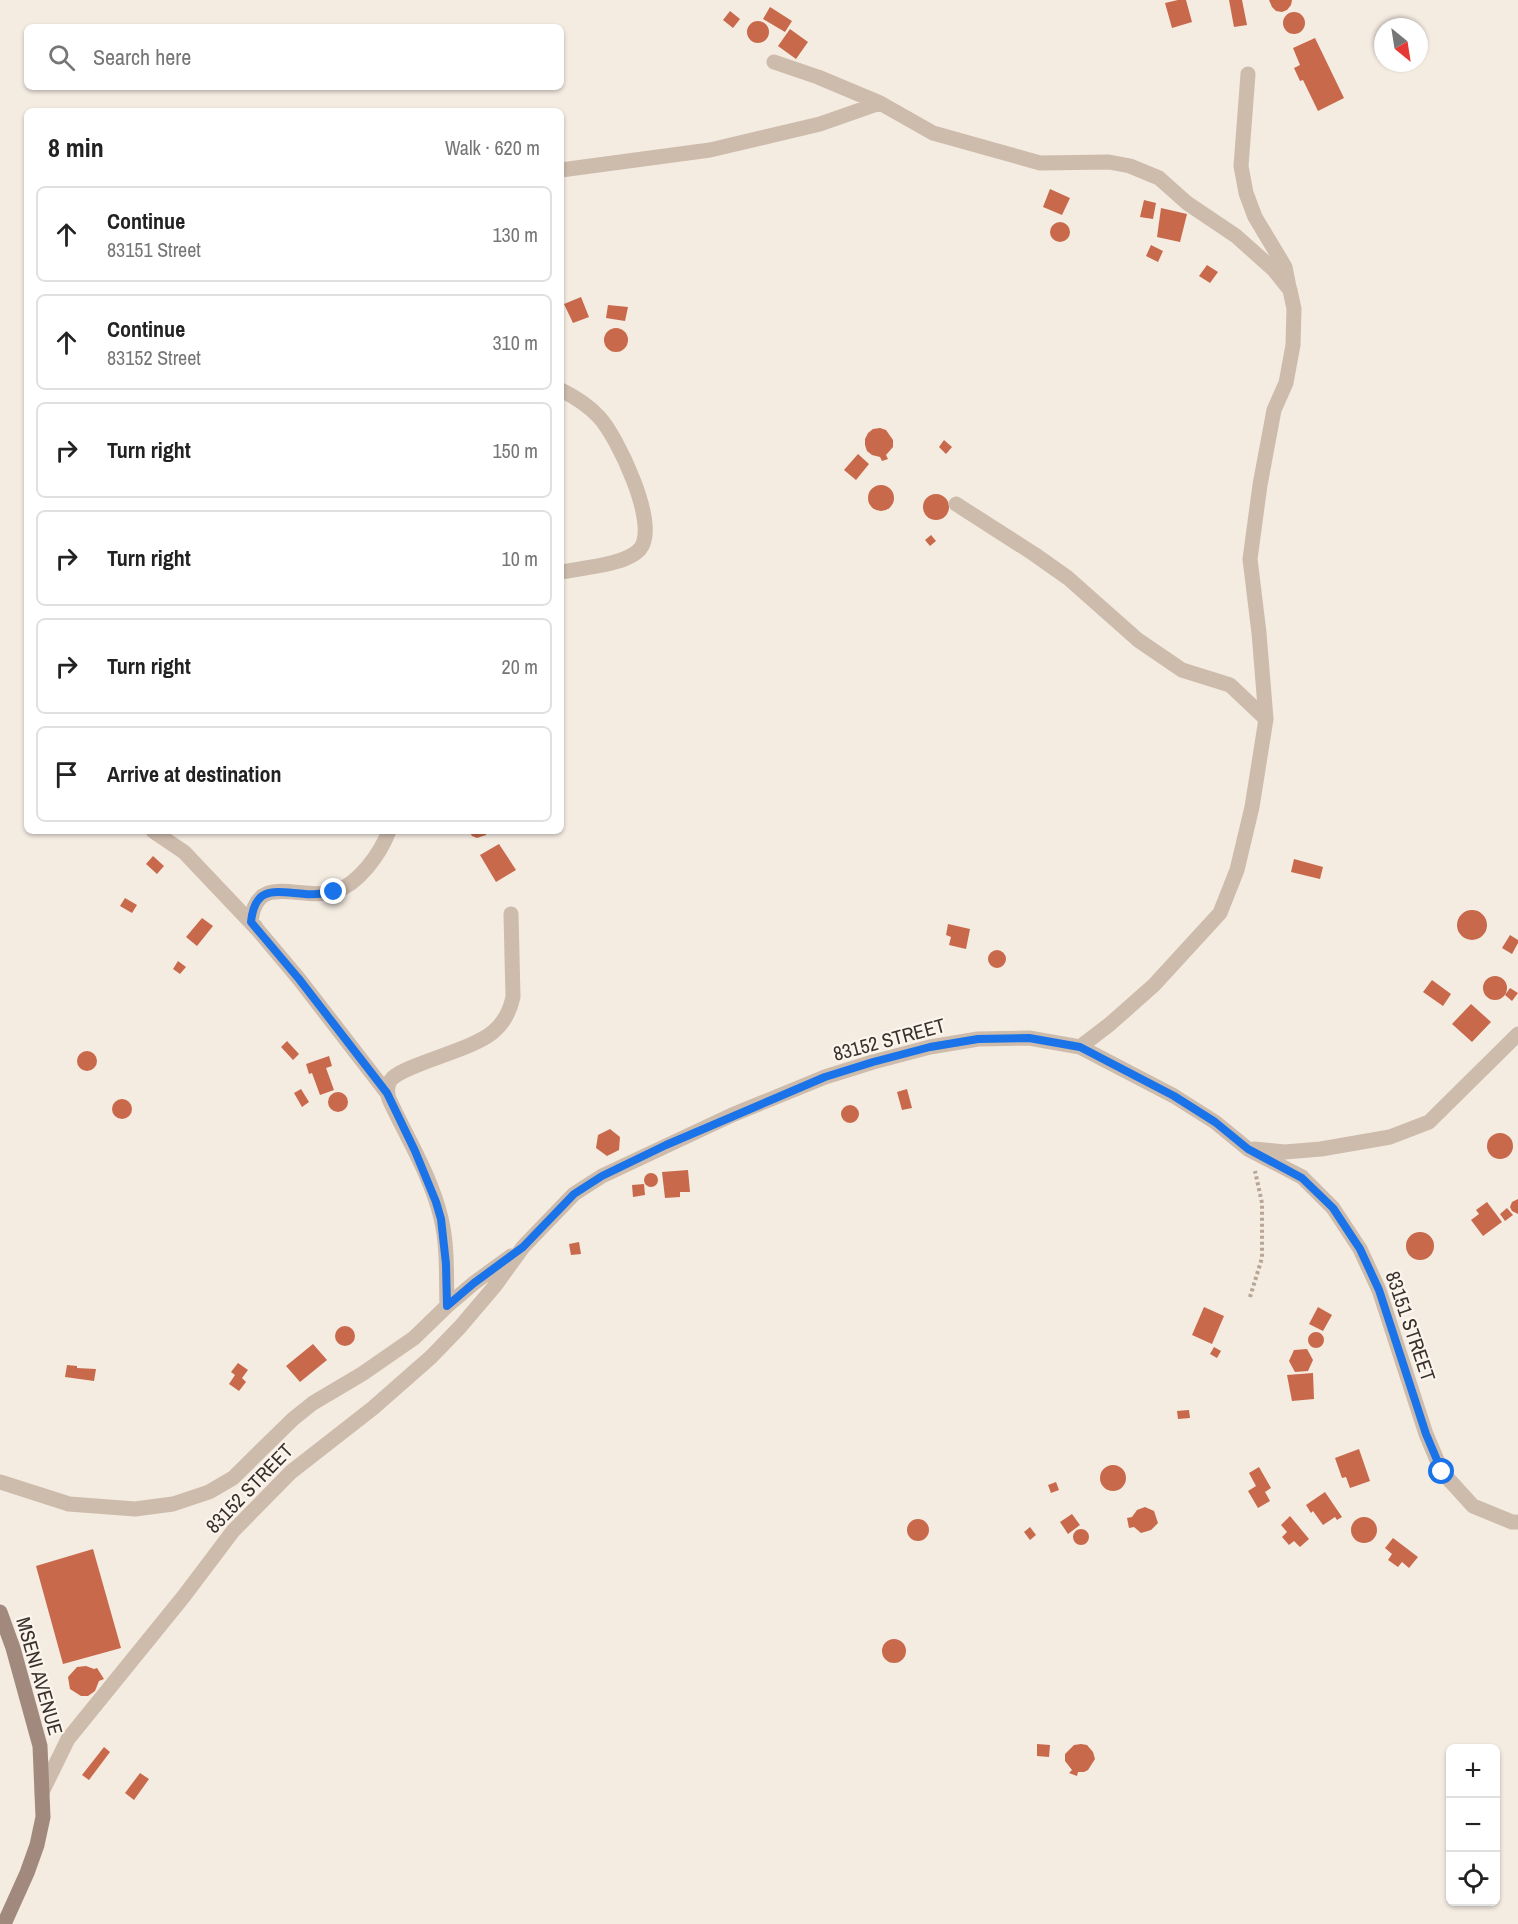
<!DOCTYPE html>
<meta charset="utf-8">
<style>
:root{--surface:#fff;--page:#f2f2f2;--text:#222;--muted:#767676;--line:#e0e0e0}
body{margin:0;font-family:"Archivo Narrow",sans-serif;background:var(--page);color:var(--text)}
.controls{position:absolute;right:18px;bottom:18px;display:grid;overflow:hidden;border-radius:9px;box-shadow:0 2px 4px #0004}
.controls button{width:54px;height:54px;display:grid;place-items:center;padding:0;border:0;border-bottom:2px solid var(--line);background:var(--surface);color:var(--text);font:30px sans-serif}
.compass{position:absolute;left:1374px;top:18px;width:54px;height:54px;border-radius:50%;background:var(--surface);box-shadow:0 2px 4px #0004;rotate:150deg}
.stop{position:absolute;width:18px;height:18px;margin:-14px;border:4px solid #1a73e8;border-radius:50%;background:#fff}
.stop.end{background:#1a73e8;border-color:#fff;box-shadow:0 2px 6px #0008}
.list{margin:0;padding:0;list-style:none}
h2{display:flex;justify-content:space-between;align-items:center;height:78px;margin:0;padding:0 24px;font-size:26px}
h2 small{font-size:20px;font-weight:400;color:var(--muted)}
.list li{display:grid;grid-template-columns:39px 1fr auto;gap:18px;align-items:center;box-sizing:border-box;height:96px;margin:0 12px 12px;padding:0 12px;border:2px solid var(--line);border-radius:9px}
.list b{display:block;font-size:22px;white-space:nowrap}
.list p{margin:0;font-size:20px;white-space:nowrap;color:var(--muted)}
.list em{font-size:20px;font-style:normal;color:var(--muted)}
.icon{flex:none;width:33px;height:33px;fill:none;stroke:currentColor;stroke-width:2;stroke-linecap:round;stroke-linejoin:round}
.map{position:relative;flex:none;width:1518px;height:1924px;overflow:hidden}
.search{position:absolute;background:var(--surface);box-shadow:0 2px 4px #0004;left:24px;top:24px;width:540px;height:66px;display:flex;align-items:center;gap:15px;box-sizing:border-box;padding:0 21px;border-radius:9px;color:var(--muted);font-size:22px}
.panel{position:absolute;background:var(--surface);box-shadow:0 2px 4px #0004;left:24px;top:108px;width:540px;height:726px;border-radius:9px}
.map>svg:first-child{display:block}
.building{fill:#c8694b}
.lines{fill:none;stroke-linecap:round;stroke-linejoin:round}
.path{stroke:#b9a596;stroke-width:4;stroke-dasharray:3 3;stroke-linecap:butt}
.street{stroke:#cdbbac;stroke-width:15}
.secondary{stroke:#a18a7d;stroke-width:15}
.route{stroke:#1a73e8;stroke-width:8}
.labels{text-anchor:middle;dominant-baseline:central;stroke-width:4.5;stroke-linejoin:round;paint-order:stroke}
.street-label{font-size:20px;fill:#3b302b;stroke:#fbf5ee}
</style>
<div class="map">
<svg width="1518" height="1924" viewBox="0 0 1518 1924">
<rect width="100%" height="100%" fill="#f4ebe1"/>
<path class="building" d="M 1178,0 L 1186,0 L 1192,22 L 1172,28 L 1165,3 Z
M 1229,0 L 1242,0 L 1247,25 L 1234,27 Z
M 1269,0 L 1292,0 L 1291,5 L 1287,10 L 1282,12 L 1276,11 L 1272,7 Z
M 770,7 L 792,21 L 785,32 L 763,19 Z
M 730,11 L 740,19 L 733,28 L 723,20 Z
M1283 23a11 11 0 1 1 22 0a11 11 0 1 1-22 0Z
M747 32a11 11 0 1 1 22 0a11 11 0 1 1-22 0Z
M 790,29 L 808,42 L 796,59 L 778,46 Z
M 1315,38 L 1344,98 L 1318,111 L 1303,80 L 1300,81 L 1294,68 L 1300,65 L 1293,48 Z
M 1050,189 L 1070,198 L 1062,215 L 1043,207 Z
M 1144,200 L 1156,203 L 1153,219 L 1140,217 Z
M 1161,208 L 1187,214 L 1180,242 L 1157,237 Z
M1050 232a10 10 0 1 1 20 0a10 10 0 1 1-20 0Z
M 1151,245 L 1163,251 L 1158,262 L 1146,256 Z
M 1207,265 L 1218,272 L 1210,283 L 1199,276 Z
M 581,297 L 589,317 L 573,323 L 564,304 Z
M 608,305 L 628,307 L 625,321 L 606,318 Z
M604 340a12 12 0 1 1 24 0a12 12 0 1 1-24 0Z
M 880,428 L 886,430 L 893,440 L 893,447 L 886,455 L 888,459 L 882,461 L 880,457 L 872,455 L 867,451 L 865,445 L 865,439 L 868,433 L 873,429 Z
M 944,440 L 952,447 L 946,454 L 939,447 Z
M 858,454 L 869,464 L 856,480 L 844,470 Z
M868 498a13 13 0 1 1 26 0a13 13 0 1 1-26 0Z
M923 507a13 13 0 1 1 26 0a13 13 0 1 1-26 0Z
M 931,535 L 936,541 L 930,546 L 925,540 Z
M 469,831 L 487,831 L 486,835 L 477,838 L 472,836 Z
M 499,844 L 516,870 L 496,882 L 480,855 Z
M 153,856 L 164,866 L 157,874 L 146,864 Z
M 1294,859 L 1323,867 L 1320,879 L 1291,872 Z
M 125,898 L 137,905 L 132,913 L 120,906 Z
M1457 925a15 15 0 1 1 30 0a15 15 0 1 1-30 0Z
M 202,918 L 213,926 L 197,946 L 186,937 Z
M 948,924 L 970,929 L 966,949 L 949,945 L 951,937 L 946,935 Z
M 1510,935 L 1518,940 L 1518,943 L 1512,954 L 1502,948 Z
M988 959a9 9 0 1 1 18 0a9 9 0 1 1-18 0Z
M 178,961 L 186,967 L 180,974 L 173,969 Z
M1483 988a12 12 0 1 1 24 0a12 12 0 1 1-24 0Z
M 1432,980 L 1451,994 L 1443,1006 L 1423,992 Z
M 1510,988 L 1518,993 L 1512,1001 L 1505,995 Z
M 1471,1004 L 1491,1022 L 1472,1042 L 1452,1024 Z
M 287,1041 L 299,1054 L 293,1060 L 281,1047 Z
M77 1061a10 10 0 1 1 20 0a10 10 0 1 1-20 0Z
M 329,1056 L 332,1066 L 326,1068 L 334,1090 L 320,1095 L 312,1073 L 309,1074 L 306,1064 Z
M 301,1089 L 309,1102 L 302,1107 L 294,1093 Z
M 907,1089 L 912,1108 L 902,1110 L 897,1092 Z
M328 1102a10 10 0 1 1 20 0a10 10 0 1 1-20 0Z
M112 1109a10 10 0 1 1 20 0a10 10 0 1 1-20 0Z
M841 1114a9 9 0 1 1 18 0a9 9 0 1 1-18 0Z
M 610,1129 L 620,1137 L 619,1150 L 607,1156 L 596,1148 L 598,1135 Z
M1487 1146a13 13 0 1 1 26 0a13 13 0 1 1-26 0Z
M 688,1170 L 690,1192 L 680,1192 L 680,1197 L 665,1198 L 662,1172 Z
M644 1180a7 7 0 1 1 14 0a7 7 0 1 1-14 0Z
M 644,1184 L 645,1195 L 633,1197 L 632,1185 Z
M 1518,1199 L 1518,1214 L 1512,1211 L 1510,1207 L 1512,1202 Z
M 1487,1202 L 1502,1222 L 1483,1236 L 1471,1220 L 1479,1214 L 1476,1210 Z
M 1507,1208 L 1513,1215 L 1505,1221 L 1500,1214 Z
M1406 1246a14 14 0 1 1 28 0a14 14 0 1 1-28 0Z
M 579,1242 L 581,1254 L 571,1255 L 569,1244 Z
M 1204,1307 L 1224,1316 L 1212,1344 L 1192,1335 Z
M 1318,1307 L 1332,1315 L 1323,1331 L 1309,1324 Z
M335 1336a10 10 0 1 1 20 0a10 10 0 1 1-20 0Z
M1308 1340a8 8 0 1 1 16 0a8 8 0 1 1-16 0Z
M 313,1344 L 327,1360 L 300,1382 L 286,1366 Z
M 1214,1347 L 1221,1351 L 1217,1358 L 1210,1354 Z
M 1307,1349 L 1313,1360 L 1308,1371 L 1295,1372 L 1289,1361 L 1294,1350 Z
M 238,1363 L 248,1370 L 242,1378 L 246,1382 L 239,1391 L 229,1384 L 235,1375 L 231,1372 Z
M 67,1365 L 77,1366 L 77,1368 L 96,1369 L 94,1381 L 65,1377 Z
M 1313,1373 L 1314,1399 L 1292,1401 L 1287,1375 Z
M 1189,1410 L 1190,1418 L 1178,1419 L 1177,1411 Z
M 1359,1449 L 1370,1481 L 1350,1488 L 1346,1477 L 1342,1478 L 1335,1458 Z
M1100 1478a13 13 0 1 1 26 0a13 13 0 1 1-26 0Z
M 1259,1467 L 1271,1488 L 1265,1492 L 1270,1501 L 1258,1508 L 1248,1491 L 1256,1486 L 1249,1473 Z
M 1056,1482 L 1059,1490 L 1051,1493 L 1048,1485 Z
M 1325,1492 L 1342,1517 L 1337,1520 L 1335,1517 L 1323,1525 L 1313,1511 L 1311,1513 L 1306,1505 Z
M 1145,1507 L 1154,1511 L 1158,1523 L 1151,1530 L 1141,1533 L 1134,1527 L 1129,1528 L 1127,1518 L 1132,1517 L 1137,1510 Z
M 1072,1514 L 1080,1525 L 1068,1534 L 1060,1522 Z
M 1290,1516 L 1309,1539 L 1300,1547 L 1294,1541 L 1289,1545 L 1282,1537 L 1287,1532 L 1281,1525 Z
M1351 1530a13 13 0 1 1 26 0a13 13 0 1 1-26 0Z
M907 1530a11 11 0 1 1 22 0a11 11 0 1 1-22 0Z
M 1030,1527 L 1036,1535 L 1030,1540 L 1024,1532 Z
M1073 1537a8 8 0 1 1 16 0a8 8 0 1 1-16 0Z
M 1393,1538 L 1418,1557 L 1409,1568 L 1402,1562 L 1398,1567 L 1388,1560 L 1392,1554 L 1385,1548 Z
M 93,1549 L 121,1648 L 63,1664 L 36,1566 Z
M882 1651a12 12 0 1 1 24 0a12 12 0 1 1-24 0Z
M 86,1666 L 94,1669 L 97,1668 L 104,1679 L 99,1681 L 95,1691 L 88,1696 L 81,1696 L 70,1689 L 68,1677 L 77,1667 Z
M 1037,1744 L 1050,1745 L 1049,1757 L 1037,1756 Z
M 1081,1744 L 1087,1745 L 1093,1752 L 1095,1759 L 1088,1770 L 1084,1772 L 1078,1772 L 1077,1776 L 1069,1773 L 1072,1770 L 1065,1761 L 1065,1754 L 1074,1745 Z
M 104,1747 L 110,1752 L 89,1780 L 82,1775 Z
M 140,1773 L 149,1779 L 134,1800 L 125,1793 Z"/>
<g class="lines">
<path class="path" d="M 1250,1297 L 1262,1258 L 1262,1203 L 1255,1171"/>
<path class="street" d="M 774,62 L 818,77 L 880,103 L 933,133 L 1040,163 L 1109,162 L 1130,166 L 1159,178 L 1187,203 L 1236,236 L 1274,270 L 1290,290 L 1294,309 L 1293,345 L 1286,383 L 1274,410 L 1260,485 L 1250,559 L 1259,633 L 1266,719 L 1252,807 L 1237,870 L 1220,913 L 1154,985 L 1110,1024 L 1080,1047
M 1248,74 L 1241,166 L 1246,193 L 1255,217 L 1285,267 L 1289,287
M 561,170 L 710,150 L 820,124 L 880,103
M 561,390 C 575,397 589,406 599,417 C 617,436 660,525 640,549 C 626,565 582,568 561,572
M 956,504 L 1034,554 L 1068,578 L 1138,640 L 1182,670 L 1230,685 L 1266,719
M 153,831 L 184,852 L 257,929 L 299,979 L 387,1093
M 256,927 L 251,922 C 256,871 300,901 334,892 C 359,884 380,854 389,831
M 1254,1149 L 1285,1152 L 1321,1149 L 1390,1137 L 1429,1122 L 1518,1034
M 447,1306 C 446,1277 448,1247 441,1218 C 431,1176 407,1138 389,1099 C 387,1093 387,1086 390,1081 C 400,1065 471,1051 493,1032 C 505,1022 510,1011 513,997 L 511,914
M 0,1482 L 69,1504 L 135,1509 L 173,1504 L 209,1492 L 233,1478 L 293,1419 L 313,1403 L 362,1374 L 414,1338 L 447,1306 L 474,1283 L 511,1256
M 42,1792 L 68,1739 L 184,1596 L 233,1531 L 291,1472 L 373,1408 L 431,1357 L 460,1327 L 494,1287 L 523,1247 L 574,1194 L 602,1176 L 732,1115 L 825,1077 L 873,1062 L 930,1047 L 978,1039 L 1029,1038 L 1080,1047 L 1174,1096 L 1215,1122 L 1248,1149 L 1302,1177 L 1333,1208 L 1360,1249 L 1379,1290 L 1426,1434 L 1442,1472 L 1473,1506 L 1512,1522 L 1518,1522"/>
<path class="secondary" d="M 0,1612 L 13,1648 L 40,1746 L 43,1817 L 37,1845 L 27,1873 L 4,1924"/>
</g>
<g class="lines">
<path class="route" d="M 334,892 C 324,893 315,895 305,894 C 276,892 255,884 251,922 L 299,979 L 387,1093 L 415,1151 L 436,1202 L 441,1219 L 446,1264 L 447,1306 L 474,1283 L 523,1247 L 574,1194 L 602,1176 L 666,1145 L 825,1077 L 873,1062 L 930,1047 L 978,1039 L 1029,1038 L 1080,1047 L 1174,1096 L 1215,1122 L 1248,1149 L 1302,1178 L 1333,1208 L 1360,1249 L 1379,1290 L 1426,1434 L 1442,1472"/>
</g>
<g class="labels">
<g class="street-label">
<text transform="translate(889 1039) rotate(-15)">83152 STREET</text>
<text transform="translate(1411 1326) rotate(71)">83151 STREET</text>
<text transform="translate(249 1488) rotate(-46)">83152 STREET</text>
<text transform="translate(40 1676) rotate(74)">MSENI AVENUE</text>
</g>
</g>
</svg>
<div class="controls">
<button>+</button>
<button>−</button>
<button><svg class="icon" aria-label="locate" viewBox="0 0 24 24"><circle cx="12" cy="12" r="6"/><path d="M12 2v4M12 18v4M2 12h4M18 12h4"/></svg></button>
</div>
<svg class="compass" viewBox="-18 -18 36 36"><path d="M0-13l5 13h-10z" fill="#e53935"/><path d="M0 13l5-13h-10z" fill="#767676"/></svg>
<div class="stop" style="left:1442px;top:1472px"></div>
<div class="stop end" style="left:334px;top:892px"></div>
<div class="search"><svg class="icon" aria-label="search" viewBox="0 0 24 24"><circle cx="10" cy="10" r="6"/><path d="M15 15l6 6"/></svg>Search here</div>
<section class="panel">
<h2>8 min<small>Walk · 620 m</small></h2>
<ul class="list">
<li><svg class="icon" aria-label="ahead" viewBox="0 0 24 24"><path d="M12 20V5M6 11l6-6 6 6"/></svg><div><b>Continue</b><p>83151 Street</p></div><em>130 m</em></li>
<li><svg class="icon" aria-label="ahead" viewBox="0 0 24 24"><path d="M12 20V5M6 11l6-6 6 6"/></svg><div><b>Continue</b><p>83152 Street</p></div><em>310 m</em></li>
<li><svg class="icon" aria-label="right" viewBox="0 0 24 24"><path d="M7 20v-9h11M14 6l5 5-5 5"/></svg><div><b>Turn right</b></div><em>150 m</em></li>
<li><svg class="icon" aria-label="right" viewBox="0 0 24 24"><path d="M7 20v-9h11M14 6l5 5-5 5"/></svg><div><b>Turn right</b></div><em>10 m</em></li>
<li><svg class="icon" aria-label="right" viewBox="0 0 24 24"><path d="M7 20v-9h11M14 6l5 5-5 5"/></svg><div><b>Turn right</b></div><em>20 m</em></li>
<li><svg class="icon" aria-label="arrive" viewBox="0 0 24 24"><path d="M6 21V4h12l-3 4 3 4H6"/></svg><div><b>Arrive at destination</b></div></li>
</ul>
</section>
</div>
